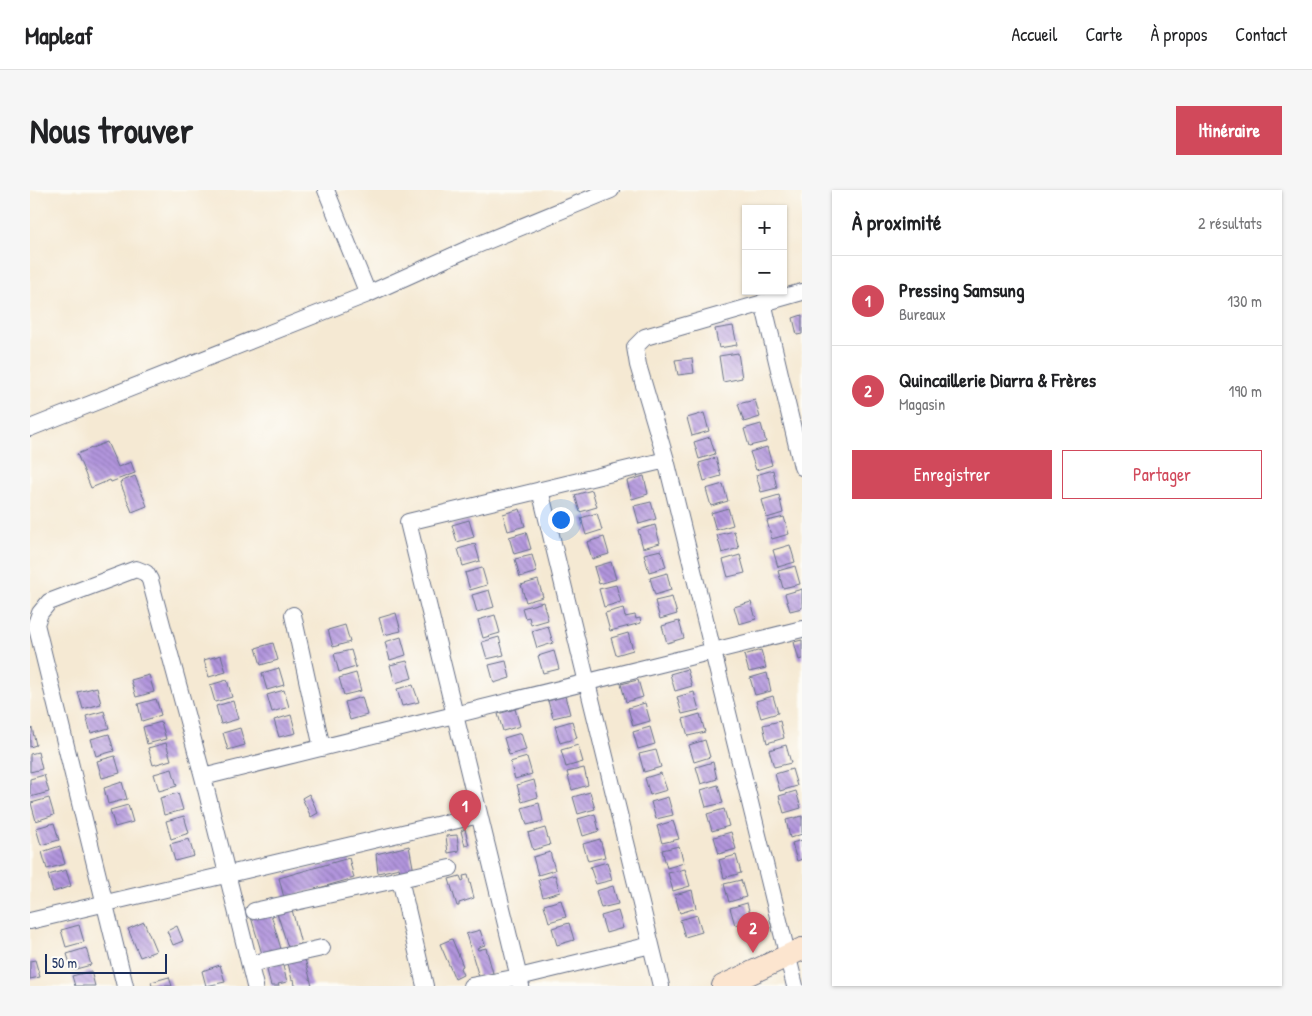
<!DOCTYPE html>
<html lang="fr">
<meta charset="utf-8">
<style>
:root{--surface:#fff;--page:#f6f6f6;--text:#202124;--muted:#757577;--line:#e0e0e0;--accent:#d1495b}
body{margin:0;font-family:"Patrick Hand",sans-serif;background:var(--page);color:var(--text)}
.controls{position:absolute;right:15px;top:15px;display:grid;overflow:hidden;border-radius:0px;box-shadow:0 1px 4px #0004}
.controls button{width:45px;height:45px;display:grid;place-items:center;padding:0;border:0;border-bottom:1px solid var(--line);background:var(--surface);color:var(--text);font:25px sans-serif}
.scale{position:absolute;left:15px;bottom:12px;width:122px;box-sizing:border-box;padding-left:5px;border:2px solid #1b2f5e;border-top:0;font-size:14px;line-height:18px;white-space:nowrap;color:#1b2f5e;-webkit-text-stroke:4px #fdfcf7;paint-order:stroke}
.you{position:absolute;left:530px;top:329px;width:18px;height:18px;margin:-12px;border:4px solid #fff;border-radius:50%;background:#1a73e8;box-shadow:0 0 0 8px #1a73e833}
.badge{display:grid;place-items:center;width:32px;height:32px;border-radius:50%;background:var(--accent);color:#fff;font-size:16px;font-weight:700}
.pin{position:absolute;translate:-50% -41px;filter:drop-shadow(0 1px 2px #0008)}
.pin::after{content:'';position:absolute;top:26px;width:18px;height:15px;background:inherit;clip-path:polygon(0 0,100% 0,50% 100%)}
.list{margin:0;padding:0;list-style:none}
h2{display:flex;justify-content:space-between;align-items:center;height:65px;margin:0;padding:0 20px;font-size:21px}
h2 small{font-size:16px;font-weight:400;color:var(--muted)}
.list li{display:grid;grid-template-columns:32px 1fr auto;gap:15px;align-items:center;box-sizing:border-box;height:90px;padding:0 20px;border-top:1px solid var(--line)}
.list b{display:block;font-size:19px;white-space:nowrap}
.list p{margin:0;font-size:16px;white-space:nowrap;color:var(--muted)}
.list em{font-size:16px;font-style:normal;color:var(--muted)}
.actions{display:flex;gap:10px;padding:15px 20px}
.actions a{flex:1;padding:11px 0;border:1px solid var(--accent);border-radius:0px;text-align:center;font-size:18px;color:var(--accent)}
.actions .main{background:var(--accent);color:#fff}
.map{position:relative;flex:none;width:772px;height:796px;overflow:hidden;border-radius:0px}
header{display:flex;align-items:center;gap:30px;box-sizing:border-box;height:70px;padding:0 25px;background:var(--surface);border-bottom:1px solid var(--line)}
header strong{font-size:24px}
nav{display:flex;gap:28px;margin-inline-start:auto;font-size:18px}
.intro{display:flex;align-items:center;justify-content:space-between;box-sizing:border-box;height:120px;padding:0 30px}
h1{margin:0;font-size:35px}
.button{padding:12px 22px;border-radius:0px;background:var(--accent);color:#fff;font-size:18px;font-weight:700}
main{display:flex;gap:30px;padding:0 30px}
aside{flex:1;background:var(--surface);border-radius:0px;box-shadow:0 1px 4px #0004}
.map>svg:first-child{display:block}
.building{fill:url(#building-back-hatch)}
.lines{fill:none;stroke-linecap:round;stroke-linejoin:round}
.street-casing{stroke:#677087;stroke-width:18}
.secondary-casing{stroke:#677087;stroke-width:24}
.street{stroke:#fff;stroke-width:16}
.secondary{stroke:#fce5cf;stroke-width:22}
</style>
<header>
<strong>Mapleaf</strong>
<nav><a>Accueil</a><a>Carte</a><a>À propos</a><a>Contact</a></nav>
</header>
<div class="intro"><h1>Nous trouver</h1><a class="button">Itinéraire</a></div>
<main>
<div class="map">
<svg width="772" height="796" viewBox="0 0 772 796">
<defs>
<pattern id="building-back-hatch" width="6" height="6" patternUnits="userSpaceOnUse" patternTransform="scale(1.25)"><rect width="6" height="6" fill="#b295dd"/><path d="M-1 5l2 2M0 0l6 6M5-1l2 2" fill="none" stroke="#907ab6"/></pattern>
</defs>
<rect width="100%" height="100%" fill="#fdfcf7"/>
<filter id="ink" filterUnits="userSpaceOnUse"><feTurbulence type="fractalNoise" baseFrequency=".02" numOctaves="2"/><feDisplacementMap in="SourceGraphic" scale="10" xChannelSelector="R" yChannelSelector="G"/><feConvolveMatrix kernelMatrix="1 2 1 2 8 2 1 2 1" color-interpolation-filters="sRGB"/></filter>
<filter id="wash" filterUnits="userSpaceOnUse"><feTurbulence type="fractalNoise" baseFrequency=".0096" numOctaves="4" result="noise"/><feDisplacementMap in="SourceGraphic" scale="20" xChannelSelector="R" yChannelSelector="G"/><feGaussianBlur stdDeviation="1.12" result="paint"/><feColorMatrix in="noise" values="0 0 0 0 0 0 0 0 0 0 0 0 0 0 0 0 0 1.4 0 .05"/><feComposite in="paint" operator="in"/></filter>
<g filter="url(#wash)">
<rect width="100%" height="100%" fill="#f5e9d3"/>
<g id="blocks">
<path class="building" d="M 772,125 L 772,144 L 767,145 L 763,128 Z
M 703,136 L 707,155 L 689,158 L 685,139 Z
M 708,163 L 712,188 L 693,192 L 689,166 Z
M 662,168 L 664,183 L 648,185 L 645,170 Z
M 725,210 L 730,227 L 714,232 L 708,214 Z
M 674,223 L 679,241 L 662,246 L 657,228 Z
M 731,234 L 736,252 L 719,256 L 714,239 Z
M 680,247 L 685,264 L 669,269 L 664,252 Z
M 77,252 L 88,277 L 101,272 L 105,283 L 81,292 L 80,290 L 61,298 L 47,264 Z
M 737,257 L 742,275 L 726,280 L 720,262 Z
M 686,268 L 691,286 L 674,291 L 669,273 Z
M 743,280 L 747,298 L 731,302 L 726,285 Z
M 105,286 L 117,316 L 102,322 L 90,292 Z
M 614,286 L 618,304 L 602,309 L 597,291 Z
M 693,294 L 698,311 L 681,316 L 676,299 Z
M 562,300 L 567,317 L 550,322 L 545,305 Z
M 749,305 L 753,323 L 737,328 L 732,310 Z
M 621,312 L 626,329 L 609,334 L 604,316 Z
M 698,318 L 703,335 L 686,340 L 681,323 Z
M 490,319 L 495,336 L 478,341 L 473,324 Z
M 567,323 L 572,340 L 556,345 L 551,328 Z
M 754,327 L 759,344 L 742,349 L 737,331 Z
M 439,330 L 444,347 L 427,352 L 422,335 Z
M 625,335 L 630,353 L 613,358 L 608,340 Z
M 704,341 L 709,358 L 692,363 L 687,345 Z
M 496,342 L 501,359 L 484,364 L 479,347 Z
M 574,347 L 579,364 L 562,369 L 557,352 Z
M 445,354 L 450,371 L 433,376 L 428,359 Z
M 760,355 L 765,372 L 748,377 L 743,360 Z
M 631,360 L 636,377 L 619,382 L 614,364 Z
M 502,365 L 507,382 L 490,387 L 485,369 Z
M 710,365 L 715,383 L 698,387 L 693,370 Z
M 581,372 L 586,389 L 569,394 L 564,377 Z
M 765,376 L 770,394 L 753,398 L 748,381 Z
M 452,378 L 457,395 L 440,400 L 435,383 Z
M 637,383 L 641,400 L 625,405 L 620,388 Z
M 508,390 L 513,407 L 496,412 L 491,395 Z
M 586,395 L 591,412 L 574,417 L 569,399 Z
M 772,399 L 772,418 L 760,421 L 755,404 Z
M 459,400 L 464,417 L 447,422 L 442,405 Z
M 642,407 L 647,424 L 630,429 L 625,411 Z
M 513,412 L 518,430 L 501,435 L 499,427 L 495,428 L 492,418 Z
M 721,412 L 726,429 L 709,434 L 704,417 Z
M 593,418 L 595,427 L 605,425 L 606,429 L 610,428 L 611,433 L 580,441 L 575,423 Z
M 366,423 L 371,441 L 354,445 L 349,428 Z
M 465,425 L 470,443 L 453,448 L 448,430 Z
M 649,431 L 654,448 L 637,453 L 632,436 Z
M 315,435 L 320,452 L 303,457 L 298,440 Z
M 518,436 L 523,453 L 507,458 L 502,441 Z
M 598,443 L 603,460 L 586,465 L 581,448 Z
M 371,447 L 376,465 L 360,470 L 355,452 Z
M 469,447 L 474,465 L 457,469 L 452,452 Z
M 772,450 L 772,469 L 769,470 L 764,452 Z
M 243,453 L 248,470 L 231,475 L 226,458 Z
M 321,460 L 326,477 L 309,482 L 304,464 Z
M 731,460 L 736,478 L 719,482 L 714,465 Z
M 524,461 L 529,479 L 513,483 L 508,466 Z
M 191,465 L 196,482 L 179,487 L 174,470 Z
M 377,471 L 382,488 L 365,493 L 360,475 Z
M 476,471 L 480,488 L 464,493 L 459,475 Z
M 249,478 L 254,495 L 237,500 L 232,483 Z
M 657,479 L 662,496 L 645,501 L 640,484 Z
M 326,483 L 331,501 L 314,505 L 309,488 Z
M 737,483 L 741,501 L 725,505 L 720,488 Z
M 119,485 L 124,502 L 106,507 L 101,490 Z
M 197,490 L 202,507 L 185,512 L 180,495 Z
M 608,490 L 613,507 L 596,512 L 591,494 Z
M 383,495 L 389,512 L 372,516 L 367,499 Z
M 67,497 L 71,514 L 53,519 L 48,502 Z
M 254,500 L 259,517 L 242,522 L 237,505 Z
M 664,502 L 669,520 L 652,524 L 647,507 Z
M 535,506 L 540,524 L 523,528 L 518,511 Z
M 743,506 L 748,523 L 731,528 L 726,511 Z
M 332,507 L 337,525 L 320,530 L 315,512 Z
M 126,509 L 131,525 L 112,531 L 108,514 Z
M 203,511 L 208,529 L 191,534 L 186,516 Z
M 615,513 L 620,531 L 603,536 L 598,518 Z
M 485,519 L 490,536 L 473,541 L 468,524 Z
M 74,521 L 79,538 L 61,543 L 56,526 Z
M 670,524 L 675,542 L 658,546 L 653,529 Z
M 261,525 L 266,543 L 249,547 L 244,530 Z
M 542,531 L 547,548 L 530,553 L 525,536 Z
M 750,531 L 754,548 L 737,553 L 733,535 Z
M 131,532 L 136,549 L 117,554 L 113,537 Z
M 620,537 L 625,554 L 608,559 L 603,542 Z
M 2,538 L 6,555 L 0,557 L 0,539 Z
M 210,538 L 215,555 L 198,560 L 193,543 Z
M 491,543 L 496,560 L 479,565 L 474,548 Z
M 79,544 L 84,561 L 66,566 L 61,549 Z
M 675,550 L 680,567 L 664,572 L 659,555 Z
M 136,553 L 141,570 L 123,575 L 118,558 Z
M 548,555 L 553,572 L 536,577 L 531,560 Z
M 756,555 L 761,573 L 744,577 L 739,560 Z
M 626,560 L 631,577 L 614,582 L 609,564 Z
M 8,562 L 12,579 L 0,582 L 0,564 Z
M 85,566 L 90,583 L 72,588 L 67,571 Z
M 497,567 L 502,584 L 485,589 L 480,572 Z
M 683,572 L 687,589 L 671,594 L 666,577 Z
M 554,578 L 558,595 L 542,600 L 537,582 Z
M 142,579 L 147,596 L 129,601 L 124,584 Z
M 762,579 L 767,596 L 750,601 L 745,584 Z
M 631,583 L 637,600 L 620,605 L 615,588 Z
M 14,585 L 19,602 L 0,607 L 0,589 Z
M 504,590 L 508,607 L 492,612 L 487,595 Z
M 92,592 L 97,609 L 78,614 L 74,598 Z
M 688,595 L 693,613 L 676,617 L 671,600 Z
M 766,601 L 771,618 L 754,623 L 749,606 Z
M 560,602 L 565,619 L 548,624 L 543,607 Z
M 148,603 L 153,620 L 134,625 L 130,608 Z
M 279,604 L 288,623 L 281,627 L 272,608 Z
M 638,607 L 643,625 L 626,629 L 621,612 Z
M 19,608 L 24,625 L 6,631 L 1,613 Z
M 509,613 L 513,631 L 497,635 L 492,618 Z
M 98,615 L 103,632 L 85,637 L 80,620 Z
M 694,619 L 699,636 L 682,641 L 677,624 Z
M 565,624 L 569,641 L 553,646 L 548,629 Z
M 154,626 L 159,643 L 141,649 L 136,631 Z
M 772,626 L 772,644 L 760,648 L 756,630 Z
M 643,631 L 649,649 L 632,653 L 627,636 Z
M 24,633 L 29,650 L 11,655 L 6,638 Z
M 515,638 L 520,655 L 503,660 L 498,643 Z
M 435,639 L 439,655 L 435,656 L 431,641 Z
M 701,642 L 706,659 L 689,664 L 684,647 Z
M 427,645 L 429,661 L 418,663 L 416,646 Z
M 159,649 L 164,666 L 145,671 L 140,654 Z
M 570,649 L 575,667 L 558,671 L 553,654 Z
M 772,650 L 772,669 L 767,671 L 762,653 Z
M 30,656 L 35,674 L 17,679 L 12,662 Z
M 379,656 L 384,682 L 371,684 L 369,678 L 348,683 L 346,664 Z
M 649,656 L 654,673 L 637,678 L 632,660 Z
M 520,662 L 525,680 L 508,685 L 503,667 Z
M 706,665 L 711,683 L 694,688 L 689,670 Z
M 319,668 L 324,688 L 254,708 L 249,688 Z
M 577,672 L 582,690 L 566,694 L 560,677 Z
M 655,679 L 660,696 L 643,701 L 638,683 Z
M 36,680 L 41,696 L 23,702 L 18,685 Z
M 438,685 L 444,708 L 429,713 L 429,716 L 427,716 L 419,689 L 430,686 L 432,691 L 434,690 L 433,686 Z
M 525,685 L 530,702 L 513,707 L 508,690 Z
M 711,690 L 716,707 L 699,712 L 694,694 Z
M 583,696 L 588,714 L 571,718 L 566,701 Z
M 662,700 L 666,718 L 650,723 L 645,705 Z
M 531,710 L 536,727 L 519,732 L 514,715 Z
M 717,713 L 722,731 L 705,735 L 700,718 Z
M 261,716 L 271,754 L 258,757 L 246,720 Z
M 240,721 L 251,759 L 232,764 L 221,727 Z
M 588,721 L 593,738 L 576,743 L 571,726 Z
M 667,725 L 672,742 L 655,747 L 650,730 Z
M 114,732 L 126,761 L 110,767 L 98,739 Z
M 539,733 L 544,750 L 527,755 L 522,738 Z
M 49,735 L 54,752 L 36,757 L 31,740 Z
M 147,736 L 153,751 L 143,755 L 137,741 Z
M 450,740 L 455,755 L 447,758 L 448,760 L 456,758 L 463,783 L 449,787 L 436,744 Z
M 422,749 L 433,776 L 430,778 L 433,785 L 425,789 L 410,754 Z
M 56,758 L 61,775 L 42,780 L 37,764 Z
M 274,765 L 282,796 L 265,796 L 264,789 L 262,790 L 257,769 Z
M 5,770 L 10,787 L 0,789 L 0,771 Z
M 252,772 L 257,792 L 248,794 L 249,796 L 241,796 L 236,776 Z
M 190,775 L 195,792 L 176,796 L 172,781 Z
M 61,781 L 65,796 L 45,796 L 42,786 Z
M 139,787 L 142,796 L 122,796 L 121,792 Z"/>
</g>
</g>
<g filter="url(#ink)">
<use href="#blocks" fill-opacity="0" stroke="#677087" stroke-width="1"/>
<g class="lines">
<g class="street-casing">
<path id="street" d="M 296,0 L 338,104
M 733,112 L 772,277
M 0,238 L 338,104 L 440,58 L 581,0
M 510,300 L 631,796
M 263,425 L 292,558
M 173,587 L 772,439
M 370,689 L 420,678
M 224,721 L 370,689 L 395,796
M 0,731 L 449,625
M 220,774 L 292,758
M 95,796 L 6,434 L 10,423 L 19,412 L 106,379 L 116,383 L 120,390 L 173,587 L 225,796
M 441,796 L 489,787 L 621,755
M 491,796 L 378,332 L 636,270
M 765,796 L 636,270 L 608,175 L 605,157 L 615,147 L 772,102"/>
</g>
<g class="secondary-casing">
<path id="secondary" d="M 693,796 L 772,759"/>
</g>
<use href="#street" class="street"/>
<use href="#secondary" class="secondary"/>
</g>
</g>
</svg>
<div class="controls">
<button>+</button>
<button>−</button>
</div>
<div class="scale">50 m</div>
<div class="you"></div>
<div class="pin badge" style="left:435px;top:641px">1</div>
<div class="pin badge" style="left:723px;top:763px">2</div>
</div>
<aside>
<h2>À proximité<small>2 résultats</small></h2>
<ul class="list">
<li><span class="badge">1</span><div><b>Pressing Samsung</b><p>Bureaux</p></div><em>130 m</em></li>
<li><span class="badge">2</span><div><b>Quincaillerie Diarra &amp; Frères</b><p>Magasin</p></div><em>190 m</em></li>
</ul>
<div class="actions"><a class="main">Enregistrer</a><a>Partager</a></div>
</aside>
</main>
